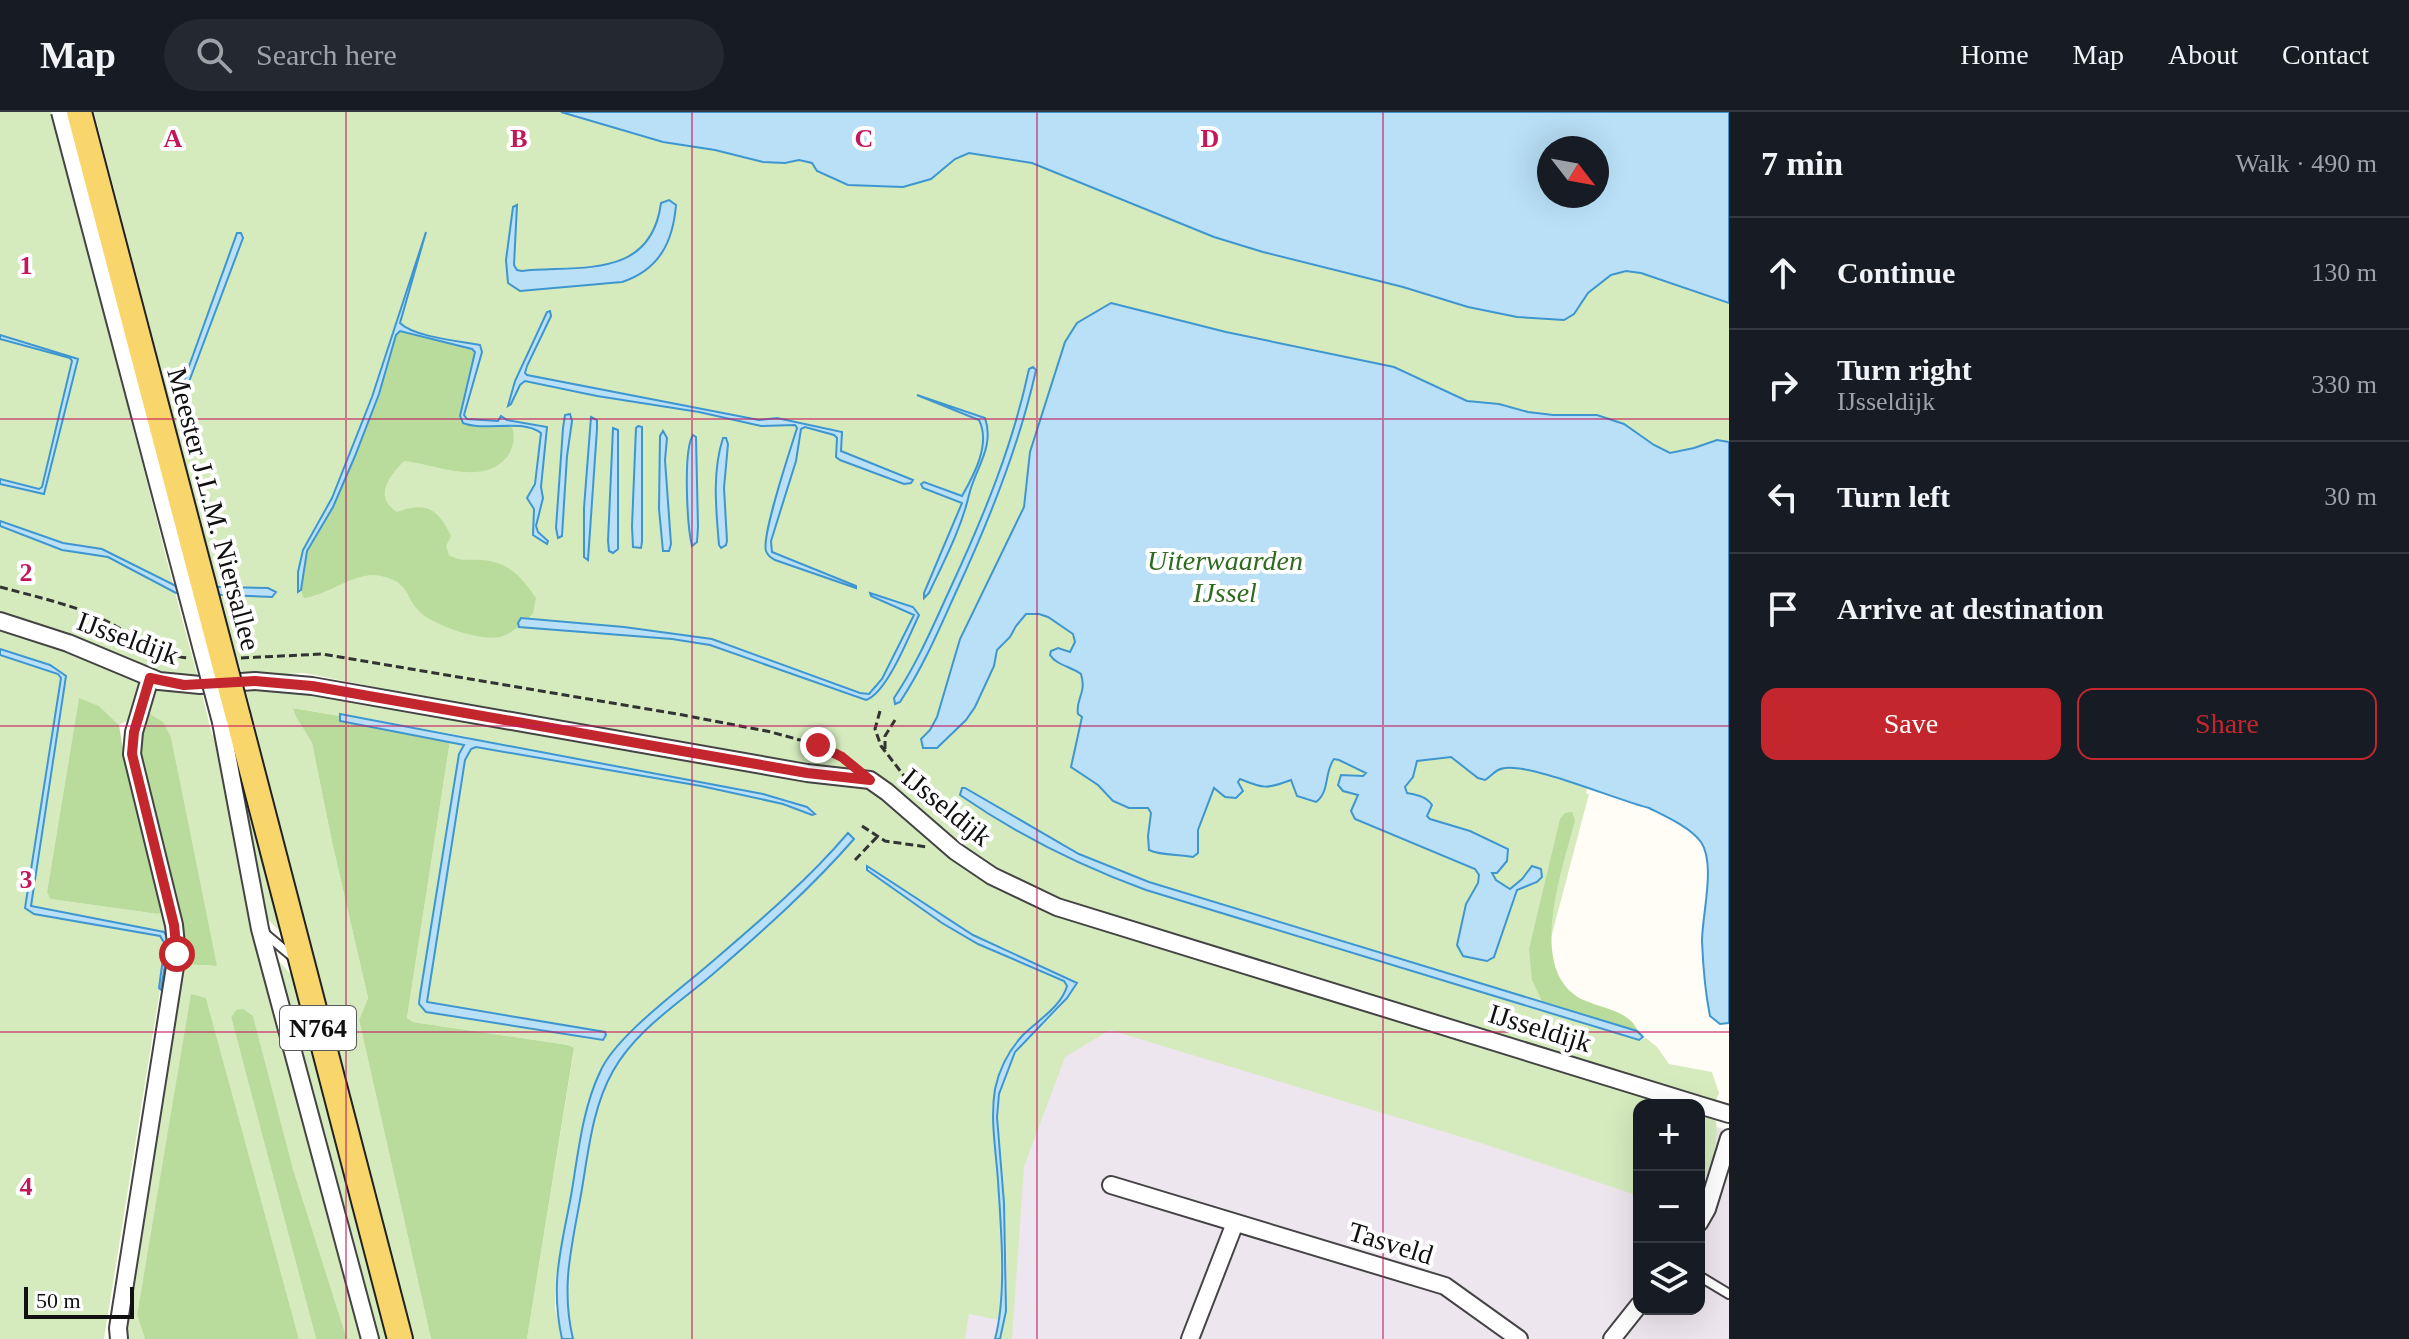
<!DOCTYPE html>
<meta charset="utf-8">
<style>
:root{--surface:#171b24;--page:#242831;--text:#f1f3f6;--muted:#9ea1a6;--line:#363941;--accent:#c4262e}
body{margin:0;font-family:"Times New Roman",serif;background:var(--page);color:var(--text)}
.controls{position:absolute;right:24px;bottom:24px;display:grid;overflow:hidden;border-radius:16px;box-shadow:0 8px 32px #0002}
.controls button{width:72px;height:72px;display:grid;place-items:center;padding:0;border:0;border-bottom:2px solid var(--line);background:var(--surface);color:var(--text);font:40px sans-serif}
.compass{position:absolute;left:1537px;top:24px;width:72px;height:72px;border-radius:50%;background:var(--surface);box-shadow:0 8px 32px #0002;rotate:121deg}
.scale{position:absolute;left:24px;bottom:20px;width:110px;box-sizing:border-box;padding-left:8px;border:4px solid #111;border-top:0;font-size:22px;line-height:28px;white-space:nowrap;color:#111;-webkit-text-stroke:6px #fff;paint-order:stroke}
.stop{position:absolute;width:24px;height:24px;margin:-18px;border:6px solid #c4262e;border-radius:50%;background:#fff}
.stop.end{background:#c4262e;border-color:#fff;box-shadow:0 2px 8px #0008}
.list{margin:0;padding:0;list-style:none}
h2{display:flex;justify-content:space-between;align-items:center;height:104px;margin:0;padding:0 32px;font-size:34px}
h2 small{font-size:26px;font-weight:400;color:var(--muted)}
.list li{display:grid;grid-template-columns:52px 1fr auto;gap:24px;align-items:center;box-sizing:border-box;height:112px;padding:0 32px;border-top:2px solid var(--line)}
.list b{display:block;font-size:30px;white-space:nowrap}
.list p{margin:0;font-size:26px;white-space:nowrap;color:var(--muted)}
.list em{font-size:26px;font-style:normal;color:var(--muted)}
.actions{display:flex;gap:16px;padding:24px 32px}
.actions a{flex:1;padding:18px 0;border:2px solid var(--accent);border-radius:16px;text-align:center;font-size:28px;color:var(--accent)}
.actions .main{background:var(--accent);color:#fff}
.icon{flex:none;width:44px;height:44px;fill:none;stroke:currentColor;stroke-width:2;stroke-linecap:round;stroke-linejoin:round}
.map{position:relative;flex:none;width:1729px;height:1227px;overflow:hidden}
header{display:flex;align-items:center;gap:48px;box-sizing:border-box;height:112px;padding:0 40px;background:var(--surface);border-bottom:2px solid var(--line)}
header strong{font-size:38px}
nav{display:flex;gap:44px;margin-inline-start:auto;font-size:28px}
.search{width:560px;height:72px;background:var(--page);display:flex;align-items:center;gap:20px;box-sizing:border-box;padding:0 28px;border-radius:44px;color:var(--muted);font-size:30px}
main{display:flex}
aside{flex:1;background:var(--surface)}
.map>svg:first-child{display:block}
.industrial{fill:#eee6ef}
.green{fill:#d5ebbd}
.forest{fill:#b9dc9c}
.water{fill:#b9e0f7;stroke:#3f96cf;stroke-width:2;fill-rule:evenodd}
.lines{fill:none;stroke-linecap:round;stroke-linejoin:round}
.service-casing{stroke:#444;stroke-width:12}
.minor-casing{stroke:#444;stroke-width:20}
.primary-casing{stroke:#222;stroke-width:28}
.path{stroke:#333;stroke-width:3;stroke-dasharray:8 4;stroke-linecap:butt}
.service{stroke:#fff;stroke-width:8}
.minor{stroke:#fff;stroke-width:16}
.primary{stroke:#f9d66b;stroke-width:24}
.minor-bridge-casing{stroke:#444;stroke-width:20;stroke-linecap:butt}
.primary-bridge-casing{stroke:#222;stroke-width:28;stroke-linecap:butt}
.minor-bridge{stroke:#fff;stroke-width:16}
.primary-bridge{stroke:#f9d66b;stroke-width:24}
.route{stroke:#c4262e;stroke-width:10}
.grid{fill:none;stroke:#c2185b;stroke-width:2;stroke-opacity:0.55}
.labels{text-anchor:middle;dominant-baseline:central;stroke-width:8;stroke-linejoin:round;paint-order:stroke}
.shield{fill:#fff;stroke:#585858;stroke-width:2}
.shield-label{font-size:26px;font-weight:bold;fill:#111}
.street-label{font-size:28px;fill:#111;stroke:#fff}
.park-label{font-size:28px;font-style:italic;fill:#2f6b1f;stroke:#fff}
.grid-label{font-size:26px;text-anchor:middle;font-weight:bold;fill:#c2185b;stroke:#fff;stroke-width:8;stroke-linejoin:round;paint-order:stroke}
</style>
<header>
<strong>Map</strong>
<div class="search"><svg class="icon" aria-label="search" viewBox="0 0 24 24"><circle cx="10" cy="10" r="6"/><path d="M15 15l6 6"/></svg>Search here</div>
<nav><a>Home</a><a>Map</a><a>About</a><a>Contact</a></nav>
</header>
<main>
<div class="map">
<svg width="1729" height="1227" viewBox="0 0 1729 1227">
<rect width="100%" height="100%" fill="#fffdf5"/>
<path class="industrial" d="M 1104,880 L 1639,998 L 1639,1197 L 1699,1197 L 1699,1011 L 1729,1018 L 1729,1227 L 956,1227 L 1043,928 Z"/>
<path class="green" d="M 0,0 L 51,0 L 53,3 L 173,472 L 171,472 L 172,479 L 175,480 L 199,570 L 169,567 L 88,530 L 0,499 Z
M 94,0 L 1027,0 L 1729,180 L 1729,547 L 1537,661 L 1587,676 L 1586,681 L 1589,682 L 1537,879 L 1542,890 L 1535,888 L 1533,895 L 1639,928 L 1646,926 L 1657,935 L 1669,952 L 1712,960 L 1719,981 L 1716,988 L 1708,992 L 1057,788 L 982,751 L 886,673 L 594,619 L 304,561 L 243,565 L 218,482 L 222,482 L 217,473 Z
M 0,516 L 140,568 L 132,606 L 119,613 L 99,594 L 79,587 L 47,780 L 50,787 L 158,802 L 164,800 L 167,823 L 160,819 L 31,794 L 66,564 L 50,553 L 0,537 Z
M 0,543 L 58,562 L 61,567 L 26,789 L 34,802 L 155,822 L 165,829 L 160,878 L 104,1227 L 0,1227 Z
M 277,573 L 863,670 L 982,763 L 1687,993 L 1639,993 L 1639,1084 L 1481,1031 L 1110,918 L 1065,945 L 1024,1055 L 1012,1227 L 1000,1227 C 1012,1184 1005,1103 1001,1057 C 998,1026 994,996 1003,966 C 1016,924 1060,908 1077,871 L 973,823 L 867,754 L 867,758 L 942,811 L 978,832 L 1064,869 L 1067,874 C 1059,904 1007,924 998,967 C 991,998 996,1034 998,1065 C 1001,1112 1002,1161 999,1208 L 969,1202 L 965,1227 L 573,1227 C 561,1176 571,1138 580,1088 C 588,1045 591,999 613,959 C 635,918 678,892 713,862 C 763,819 810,777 854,727 L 848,721 L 774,796 L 629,923 L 600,958 L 586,1001 L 556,1164 L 555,1196 L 562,1227 L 527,1227 L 574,937 L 568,933 L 413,910 L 407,906 L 450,629 L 463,631 L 464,635 L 459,642 L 420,883 L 419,892 L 427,900 L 603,928 L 606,923 L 605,920 L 427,890 L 465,648 L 471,637 L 476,635 L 701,674 L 783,692 L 812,703 L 815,700 L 788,688 L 763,682 L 485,631 L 468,625 L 344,602 L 340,604 L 294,596 L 296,605 L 312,631 L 332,730 L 368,886 L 359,908 L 431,1227 L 410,1227 L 300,804 L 245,574 Z
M 158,575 L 201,578 L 212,623 L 217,623 L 362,1227 L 347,1227 L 293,1057 L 253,905 L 236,898 L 231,905 L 316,1227 L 299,1227 L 206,886 L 192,883 L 137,1203 L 145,1227 L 123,1227 L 180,852 L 216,854 L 171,625 L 145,599 L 151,581 Z
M 228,608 L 285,824 L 263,803 Z
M 273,843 L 298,870 L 343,1056 L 389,1227 L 373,1227 Z
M 1699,997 L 1714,1003 C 1723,1028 1707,1059 1699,1083 Z"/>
<path class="forest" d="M 400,219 L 472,237 L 475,240 L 460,309 L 474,314 L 512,315 C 515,325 514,336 507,345 C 482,375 435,352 404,349 C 389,364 373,385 397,400 C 427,389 438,397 451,424 L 446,434 L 449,443 C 461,450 467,447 480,448 C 508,449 522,465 536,486 L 533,501 L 528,507 L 521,507 L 518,511 L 519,515 C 514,518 508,522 503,524 C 484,531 436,514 421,501 C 405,487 411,470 381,464 C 357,458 329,483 304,486 C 297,474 302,451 307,439 C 314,421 328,407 335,391 C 359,336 379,281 396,223 Z
M 79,586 L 99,594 L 119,613 L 125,649 L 164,800 L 158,802 L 50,787 L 47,780 Z
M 293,596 L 340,604 L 341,609 L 450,629 L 407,906 L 413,910 L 568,933 L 574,936 L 527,1227 L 431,1227 L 359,908 L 368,886 L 332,730 L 312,631 L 296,605 Z
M 145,599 L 163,610 L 171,625 L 217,854 L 180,852 L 136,640 Z
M 1572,700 L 1575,708 C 1563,757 1523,863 1586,889 C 1605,897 1629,899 1638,919 L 1542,890 L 1532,868 L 1529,837 L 1560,707 L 1565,701 Z
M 191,882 L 206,886 L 299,1227 L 145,1227 L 137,1203 Z
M 243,897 L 253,904 L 293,1057 L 347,1227 L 316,1227 L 231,905 L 236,898 Z"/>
<path class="water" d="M 561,0 L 1729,0 L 1729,191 L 1641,161 L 1626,159 L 1611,163 L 1588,181 L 1574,202 L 1564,208 L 1517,205 L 1468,195 L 1403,175 L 1263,140 L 1214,125 L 1032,51 L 969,41 L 955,47 L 931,67 L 903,75 L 848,73 L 817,59 L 812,51 L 799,48 L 785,51 L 763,50 L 715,38 L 663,30 ZM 1549,36 L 1597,36 L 1597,84 L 1549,84 Z
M 669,88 L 676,93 C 673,130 659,158 622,170 L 520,179 L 508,171 L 506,148 L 513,95 L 517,93 L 514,153 L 517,158 L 522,159 C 580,153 651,168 661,91 Z
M 426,120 L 400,211 C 414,225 459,229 480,233 L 482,240 L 464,303 L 467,307 L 498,309 L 501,304 L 507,308 L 547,315 L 541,375 L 543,386 L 536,414 L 538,420 L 548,429 L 547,432 L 533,423 L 534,397 L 527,386 L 535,372 L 541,321 C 520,306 486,320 463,311 L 460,304 L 475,240 L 472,237 L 400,219 L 396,223 L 379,282 L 355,344 L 333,395 L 307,439 L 301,478 L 298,480 L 298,460 L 303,438 L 332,386 L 372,285 Z
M 237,121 L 241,121 L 243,126 L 187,275 L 185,267 L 188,257 Z
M 1111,191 L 1226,220 L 1394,255 L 1467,289 L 1499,292 L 1528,300 L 1553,303 L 1597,303 L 1624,312 L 1654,333 L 1670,341 L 1694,336 L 1717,328 L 1729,330 L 1729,911 L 1720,912 L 1710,904 C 1705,879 1703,854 1702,829 C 1702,803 1716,752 1701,730 C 1690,715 1665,704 1649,696 C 1617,688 1532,652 1505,656 C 1495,657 1493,663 1485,668 L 1478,666 L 1451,645 L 1417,649 L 1413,665 L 1405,675 L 1407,681 C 1417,683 1426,684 1432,693 L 1427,704 L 1430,707 L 1470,719 L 1508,737 L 1507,749 L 1497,761 L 1492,761 L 1496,768 L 1510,777 L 1522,767 L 1532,754 L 1541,757 L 1542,765 L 1537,770 L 1517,778 L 1494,845 L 1487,849 L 1463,844 L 1457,833 L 1466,792 L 1478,771 L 1479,763 L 1475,757 L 1355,707 L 1351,699 L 1358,683 L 1343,679 L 1338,673 L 1341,663 L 1363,664 L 1366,661 L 1339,648 L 1334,647 C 1324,660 1330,680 1316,690 L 1297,684 L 1291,668 C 1267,677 1264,677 1240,667 L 1238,670 L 1243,679 L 1236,686 L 1225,685 L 1214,676 L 1198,718 L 1198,741 L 1193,745 C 1179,742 1162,744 1149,738 L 1148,724 L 1151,701 L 1148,696 L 1129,696 L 1113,689 L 1098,673 L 1071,655 L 1082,605 L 1078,602 C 1075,587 1087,582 1081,562 C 1072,555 1056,553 1050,543 L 1051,539 L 1058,536 L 1070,540 L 1075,530 L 1073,522 L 1048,505 L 1039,502 L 1026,502 L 1016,514 L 1010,525 L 997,538 L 994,554 L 975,595 L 966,608 L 937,636 L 923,636 L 921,627 L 930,618 L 937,605 L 960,527 L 1024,395 L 1030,340 L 1065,230 L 1077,211 Z
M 550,199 L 551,204 L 527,254 L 525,261 L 527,263 L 759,308 L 777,306 L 842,320 L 841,339 L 913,368 L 911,371 L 904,372 L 840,348 L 836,345 L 837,326 L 834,323 L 805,315 L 801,317 L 796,349 L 771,429 L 772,440 L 856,474 L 856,476 L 775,448 C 770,445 768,444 766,439 C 761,424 791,336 797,316 L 795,313 L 761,314 L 699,300 L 597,284 L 525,269 L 520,273 L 511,292 L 508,294 L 515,269 L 547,200 Z
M 0,223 L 78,247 L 44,382 L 0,372 L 0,367 L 39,377 L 42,375 L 72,249 L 70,246 L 0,227 Z
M 1033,255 L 1036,258 C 1019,335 989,409 956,480 C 939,518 923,555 900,590 L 895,592 L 894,586 C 917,552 933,514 950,477 C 983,406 1013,333 1029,257 Z
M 917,283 L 985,306 C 995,335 975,357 969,383 C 961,417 944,449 929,481 L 924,486 L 924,481 L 962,391 L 923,376 L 921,372 L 924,370 L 962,384 C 974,363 991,332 979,308 Z
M 570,302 L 572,309 L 567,344 L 562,424 L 558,426 L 556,416 L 563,316 L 565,303 Z
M 591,305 L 597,308 L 597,317 L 588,448 L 584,445 L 584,396 Z
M 638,314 L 642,315 L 642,430 L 641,436 L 633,435 L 632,414 L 636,316 Z
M 613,316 L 618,318 L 618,437 L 613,441 L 609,439 L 608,429 Z
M 663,319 L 667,326 L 665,348 L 671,432 L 669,439 L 663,439 L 659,397 L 660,324 Z
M 693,323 L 696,325 L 698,415 L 697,430 L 692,434 C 687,413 683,338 693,323 Z
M 723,326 L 726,326 L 728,332 L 724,376 L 727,429 L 726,433 L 721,436 L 719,433 C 716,397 712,360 723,326 Z
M 0,409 L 63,431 L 102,437 L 176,474 L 268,476 L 276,480 L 272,485 L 176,481 L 108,445 L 62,438 L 0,414 Z
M 870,481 L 913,495 L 919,503 C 909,524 887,581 866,588 L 710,533 L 672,527 L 519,515 L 518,511 L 521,506 L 624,515 L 712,527 L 860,581 L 869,582 L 882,567 L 914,503 L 871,484 Z
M 0,537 L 50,553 L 66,564 L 31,794 L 164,820 L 169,828 L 161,878 L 159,876 L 165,832 L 160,824 L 34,802 L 25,796 L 61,566 L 58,562 L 0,543 Z
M 340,602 L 763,682 L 807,695 L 815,702 L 812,703 L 783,692 L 701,674 L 476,635 L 471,637 L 465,648 L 427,890 L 605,920 L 606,923 L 603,928 L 426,900 L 419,892 L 420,883 L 459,642 L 464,633 L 340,609 Z
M 962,676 L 965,676 L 1079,742 L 1149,770 L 1637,919 L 1643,925 L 1639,928 L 1146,778 C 1080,754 1018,723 960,683 Z
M 848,721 L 854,727 C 811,776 763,819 713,862 C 678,892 636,918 613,959 C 591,998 588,1045 580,1088 C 571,1138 561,1176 573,1227 L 562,1227 C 550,1172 561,1137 571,1084 C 578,1043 582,998 600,960 C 615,925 677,880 707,854 C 756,812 806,770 848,721 Z
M 867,754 L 973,823 L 1077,871 L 1067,886 L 1015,940 L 999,982 L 997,1005 L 1004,1091 L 1006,1199 L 1000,1227 L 995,1227 C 1007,1183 1001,1115 998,1069 C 996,1038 990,1008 995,977 C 999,958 1009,938 1023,923 C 1037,909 1062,894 1067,874 L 1064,869 L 978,832 L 942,811 L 867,758 Z"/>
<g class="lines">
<g class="service-casing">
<path id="service" d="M 263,820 L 293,845
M 1699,1164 L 1729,1182"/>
</g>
<g class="minor-casing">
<path id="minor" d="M 0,509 L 68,531 L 159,569 L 200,573 L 255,569 L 312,574 L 807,661 L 870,668 L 887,680 L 955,739 L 992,764 L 1057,795 L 1699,993
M 221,610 L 260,817 L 370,1227
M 1699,993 L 1729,1002
M 1111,1073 L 1445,1174 L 1519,1227
M 1699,1111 L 1707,1097 L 1729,1026
M 119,1227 L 118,1216 L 177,842 L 174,813 L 132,642 L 134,620 L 150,566
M 1190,1227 L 1235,1111
M 1612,1227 L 1639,1193"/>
</g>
<g class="primary-casing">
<path id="primary" d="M 238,605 L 400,1227"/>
</g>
<path class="path" d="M 0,475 C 30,483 60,490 89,501 C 118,512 162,546 190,546
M 241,546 L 322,542 L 683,603 L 771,620 L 818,633 L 849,649
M 880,599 L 875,617 L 881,634 L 925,691
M 885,637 L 885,624 L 895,608
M 862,714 L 885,729 L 927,735
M 855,748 L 877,725"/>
<use href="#service" class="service"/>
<use href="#minor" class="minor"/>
<use href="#primary" class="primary"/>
<g class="minor-bridge-casing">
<path id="minor-bridge" d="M 60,0 L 221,610"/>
</g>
<g class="primary-bridge-casing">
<path id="primary-bridge" d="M 79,0 L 238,605"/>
</g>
<use href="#minor-bridge" class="minor-bridge"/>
<use href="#primary-bridge" class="primary-bridge"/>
</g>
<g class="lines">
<path class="route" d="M 177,842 L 174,813 L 132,642 L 134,620 L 150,566 L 184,573 L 255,569 L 312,574 L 807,661 L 870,668 L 842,645 L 818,633"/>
</g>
<path class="grid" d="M 346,0 L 346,1227M 692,0 L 692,1227M 1037,0 L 1037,1227M 1383,0 L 1383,1227M 0,307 L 1729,307M 0,614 L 1729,614M 0,920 L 1729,920"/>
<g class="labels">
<rect class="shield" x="280" y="894" width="76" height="44" rx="6"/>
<g class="shield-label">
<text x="318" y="916">N764</text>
</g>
<g class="street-label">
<text transform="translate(214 397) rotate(75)">Meester J.L.M. Niersallee</text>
<text transform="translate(128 526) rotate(20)">IJsseldijk</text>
<text transform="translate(947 695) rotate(39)">IJsseldijk</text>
<text transform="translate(1540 916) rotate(17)">IJsseldijk</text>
<text transform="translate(1391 1131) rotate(17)">Tasveld</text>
</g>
<g class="park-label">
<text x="1225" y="448">Uiterwaarden<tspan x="1225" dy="32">IJssel</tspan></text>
</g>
</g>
<g class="grid-label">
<text x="173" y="35">A</text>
<text x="519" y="35">B</text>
<text x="864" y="35">C</text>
<text x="1210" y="35">D</text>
<text x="26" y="162">1</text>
<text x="26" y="469">2</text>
<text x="26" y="776">3</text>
<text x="26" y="1083">4</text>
</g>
</svg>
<div class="controls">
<button>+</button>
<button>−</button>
<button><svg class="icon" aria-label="layers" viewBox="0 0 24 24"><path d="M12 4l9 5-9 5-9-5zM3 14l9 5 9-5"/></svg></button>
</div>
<svg class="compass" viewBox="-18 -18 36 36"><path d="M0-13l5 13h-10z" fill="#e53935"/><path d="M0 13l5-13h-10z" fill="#9ea1a6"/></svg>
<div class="scale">50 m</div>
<div class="stop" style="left:177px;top:842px"></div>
<div class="stop end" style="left:818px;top:633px"></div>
</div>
<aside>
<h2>7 min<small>Walk · 490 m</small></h2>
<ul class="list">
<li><svg class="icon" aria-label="ahead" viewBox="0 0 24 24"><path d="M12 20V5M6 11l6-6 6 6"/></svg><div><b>Continue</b></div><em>130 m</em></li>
<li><svg class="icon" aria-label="right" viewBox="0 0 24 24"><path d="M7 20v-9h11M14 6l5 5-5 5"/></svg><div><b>Turn right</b><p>IJsseldijk</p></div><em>330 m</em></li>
<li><svg class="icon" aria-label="left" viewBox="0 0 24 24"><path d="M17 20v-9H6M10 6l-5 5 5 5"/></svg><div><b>Turn left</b></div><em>30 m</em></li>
<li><svg class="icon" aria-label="arrive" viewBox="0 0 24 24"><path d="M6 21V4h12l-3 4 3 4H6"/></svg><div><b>Arrive at destination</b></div></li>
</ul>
<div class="actions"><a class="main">Save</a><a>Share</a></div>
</aside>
</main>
